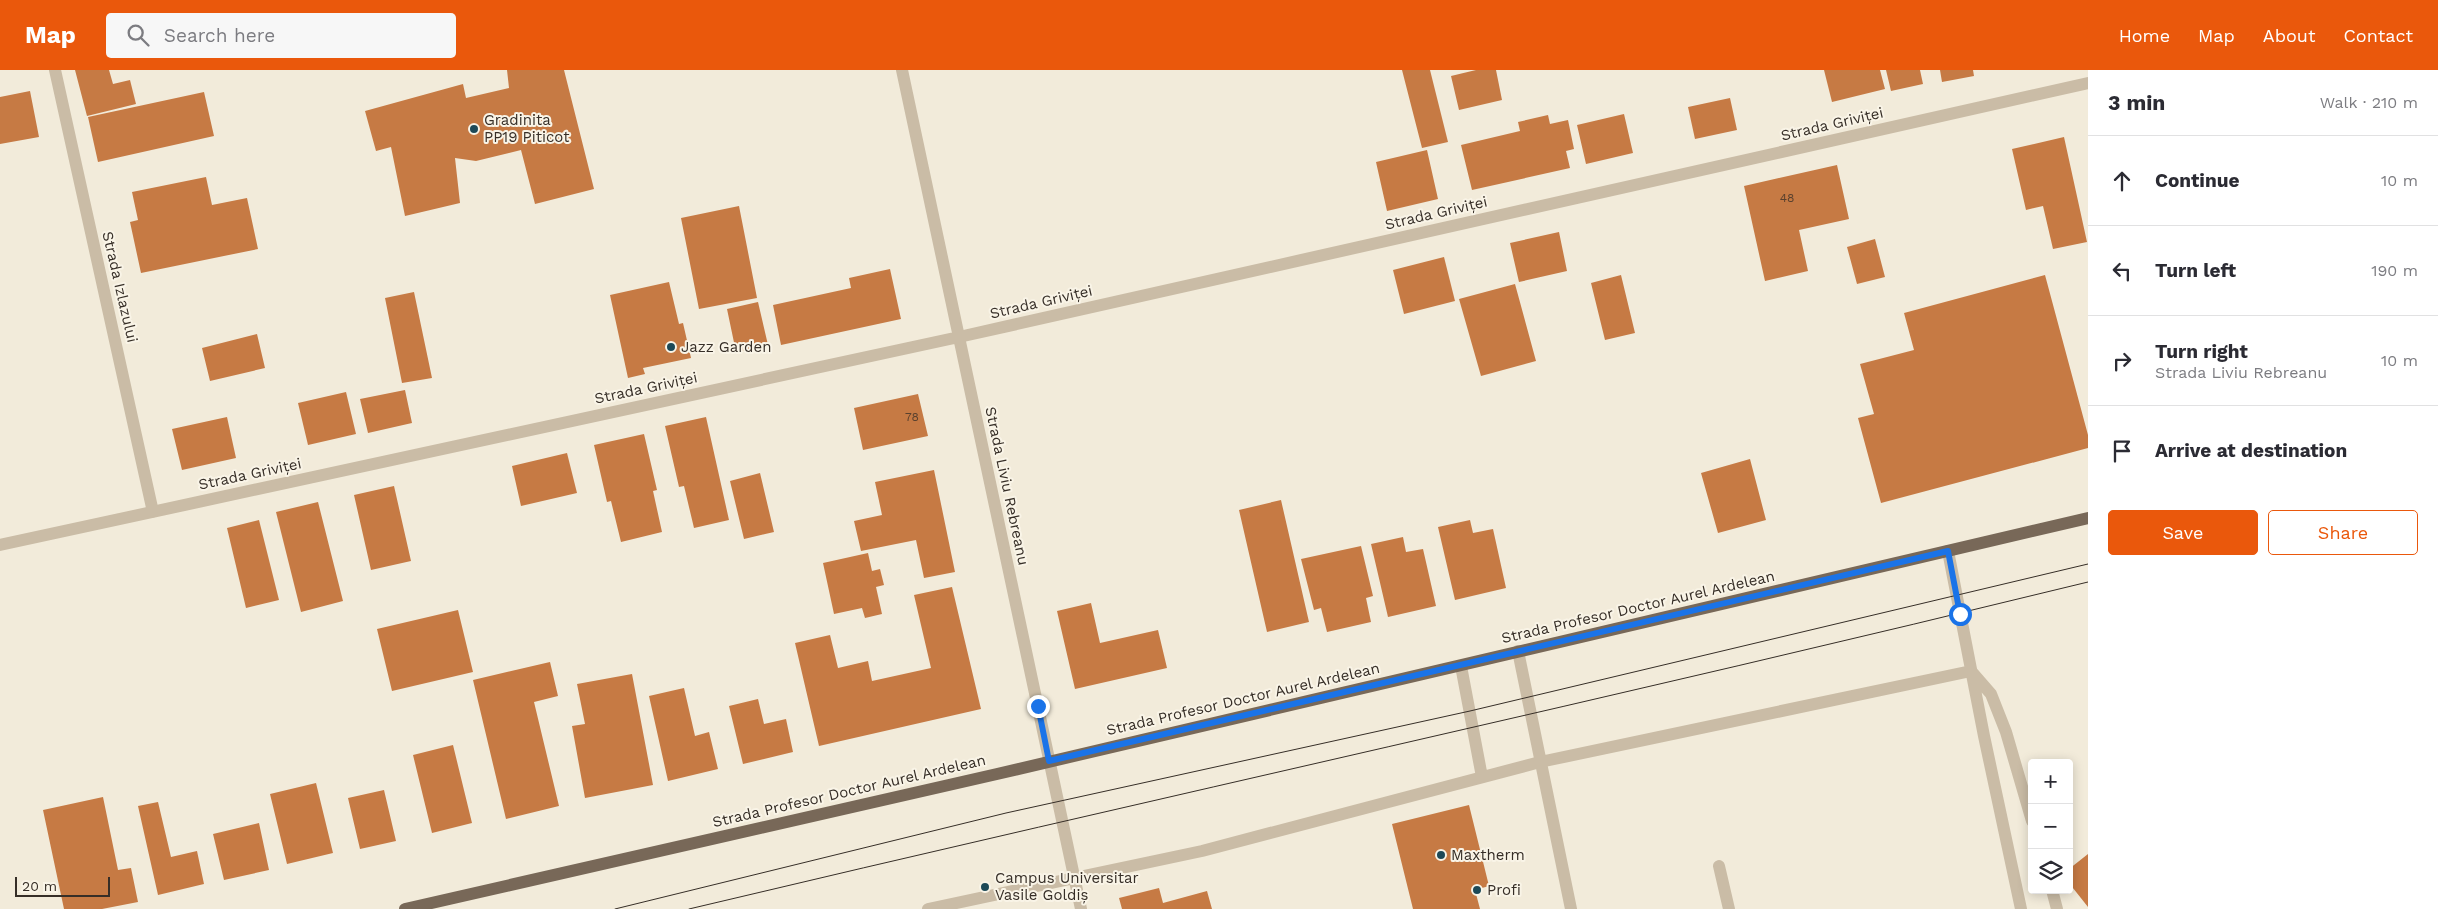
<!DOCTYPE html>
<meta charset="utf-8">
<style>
:root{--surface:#fff;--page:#f7f7f7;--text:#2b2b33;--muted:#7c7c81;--line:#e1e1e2;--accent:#ea580c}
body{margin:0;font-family:"Work Sans",sans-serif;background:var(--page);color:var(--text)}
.controls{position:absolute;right:15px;bottom:15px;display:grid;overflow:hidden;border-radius:5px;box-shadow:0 2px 12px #0003}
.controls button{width:45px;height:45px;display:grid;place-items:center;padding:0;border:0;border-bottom:1px solid var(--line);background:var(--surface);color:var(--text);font:25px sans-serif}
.scale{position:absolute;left:15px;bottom:12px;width:95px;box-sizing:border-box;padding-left:5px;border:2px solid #362e27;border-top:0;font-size:14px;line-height:18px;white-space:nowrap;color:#362e27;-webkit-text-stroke:4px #f9f4e7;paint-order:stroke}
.stop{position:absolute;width:15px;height:15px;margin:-11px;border:4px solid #1a73e8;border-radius:50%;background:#fff}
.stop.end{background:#1a73e8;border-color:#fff;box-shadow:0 1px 5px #0008}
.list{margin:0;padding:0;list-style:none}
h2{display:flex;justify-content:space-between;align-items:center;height:65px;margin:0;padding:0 20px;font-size:21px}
h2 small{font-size:16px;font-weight:400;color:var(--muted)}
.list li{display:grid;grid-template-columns:32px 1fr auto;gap:15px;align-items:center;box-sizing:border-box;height:90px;padding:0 20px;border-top:1px solid var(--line)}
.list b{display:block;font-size:19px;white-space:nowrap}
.list p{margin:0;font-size:16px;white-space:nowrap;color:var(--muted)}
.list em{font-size:16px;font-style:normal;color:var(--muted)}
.actions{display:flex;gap:10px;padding:15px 20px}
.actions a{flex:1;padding:11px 0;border:1px solid var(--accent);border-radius:5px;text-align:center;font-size:18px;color:var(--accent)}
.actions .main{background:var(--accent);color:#fff}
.icon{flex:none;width:28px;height:28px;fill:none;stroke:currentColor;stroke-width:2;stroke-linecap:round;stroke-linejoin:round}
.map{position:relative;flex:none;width:2088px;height:839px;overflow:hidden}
header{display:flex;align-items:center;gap:30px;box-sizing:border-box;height:70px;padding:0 25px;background:var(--accent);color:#fff}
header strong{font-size:24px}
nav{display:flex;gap:28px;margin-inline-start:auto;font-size:18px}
.search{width:350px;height:45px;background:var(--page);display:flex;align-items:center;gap:12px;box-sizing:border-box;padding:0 18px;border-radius:5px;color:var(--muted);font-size:19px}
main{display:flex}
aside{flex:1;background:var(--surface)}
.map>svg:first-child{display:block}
.building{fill:#c67a44}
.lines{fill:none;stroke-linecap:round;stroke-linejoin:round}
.minor{stroke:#cabca6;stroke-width:12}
.major{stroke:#786858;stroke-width:12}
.tram{stroke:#362e27;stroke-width:1}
.route{stroke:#1a73e8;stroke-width:6}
.poi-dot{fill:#1d4957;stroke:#f9f4e7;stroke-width:2}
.labels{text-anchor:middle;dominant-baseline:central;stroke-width:4;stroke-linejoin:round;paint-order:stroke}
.number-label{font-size:12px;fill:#5a412e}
.poi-label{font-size:15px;fill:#362e27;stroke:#f9f4e7;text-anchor:start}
.street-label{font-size:15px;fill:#362e27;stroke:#f9f4e7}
</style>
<header>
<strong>Map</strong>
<div class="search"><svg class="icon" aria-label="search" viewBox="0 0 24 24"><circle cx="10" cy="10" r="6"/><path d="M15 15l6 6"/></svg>Search here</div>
<nav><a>Home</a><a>Map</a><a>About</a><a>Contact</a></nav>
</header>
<main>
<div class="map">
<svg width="2088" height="839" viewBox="0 0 2088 839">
<rect width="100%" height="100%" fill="#f2ebda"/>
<path class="building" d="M 75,0 L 109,0 L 113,14 L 130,10 L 136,34 L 87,46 Z
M 507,0 L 564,0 L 594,119 L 535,134 L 521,80 L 476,91 L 455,88 L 460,133 L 405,146 L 391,77 L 376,81 L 365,41 L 463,14 L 466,28 L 509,18 Z
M 1402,0 L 1430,0 L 1448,72 L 1422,78 Z
M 1476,0 L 1496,0 L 1502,30 L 1459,40 L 1451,6 Z
M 1824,0 L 1880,0 L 1885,19 L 1832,32 Z
M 1886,0 L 1920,0 L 1923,14 L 1891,21 Z
M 1940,0 L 1973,0 L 1974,6 L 1942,12 Z
M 30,21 L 39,67 L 0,74 L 0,27 Z
M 204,22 L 214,66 L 98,92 L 88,47 Z
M 1730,28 L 1737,60 L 1695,69 L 1688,37 Z
M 1624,44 L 1633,83 L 1586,94 L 1577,55 Z
M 1548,45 L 1550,54 L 1568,50 L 1574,79 L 1566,81 L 1570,98 L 1472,120 L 1461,75 L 1520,61 L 1518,52 Z
M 2064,67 L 2087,172 L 2053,179 L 2043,136 L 2026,140 L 2012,79 Z
M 1427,80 L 1438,129 L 1387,141 L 1376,92 Z
M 1837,95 L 1849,149 L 1799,160 L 1808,201 L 1765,211 L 1744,116 Z
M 206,107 L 212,135 L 247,128 L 258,179 L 141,203 L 130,152 L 138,150 L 132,122 Z
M 739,136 L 757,228 L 699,239 L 681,148 Z
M 1559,162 L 1567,201 L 1519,212 L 1510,173 Z
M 1875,169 L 1885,207 L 1857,214 L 1847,177 Z
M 1444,187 L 1455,231 L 1404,244 L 1393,200 Z
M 890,199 L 901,249 L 781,275 L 773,235 L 851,218 L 849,208 Z
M 1621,205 L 1635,263 L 1605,270 L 1591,213 Z
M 2045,205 L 2088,365 L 2088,378 L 1881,433 L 1858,348 L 1874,344 L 1860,294 L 1914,280 L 1904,243 Z
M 669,212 L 679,254 L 683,253 L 691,288 L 643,298 L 645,304 L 628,308 L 610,225 Z
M 1515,214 L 1536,291 L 1481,306 L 1459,229 Z
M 414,222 L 432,308 L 402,313 L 385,228 Z
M 758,232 L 768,275 L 736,282 L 727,239 Z
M 257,264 L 265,298 L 210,311 L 202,278 Z
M 405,320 L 412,353 L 368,363 L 360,329 Z
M 346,322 L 356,364 L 308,375 L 298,333 Z
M 918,324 L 928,366 L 863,380 L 854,338 Z
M 227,347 L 236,388 L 182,400 L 172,359 Z
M 706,347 L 729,450 L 694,458 L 684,416 L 679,417 L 665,356 Z
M 644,364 L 657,420 L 653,421 L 662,462 L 621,472 L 611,431 L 607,432 L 594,375 Z
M 567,383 L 577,423 L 521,436 L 512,396 Z
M 1750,389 L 1766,450 L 1718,463 L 1701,403 Z
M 934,400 L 955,502 L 924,508 L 916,470 L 861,481 L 854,451 L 882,445 L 875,412 Z
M 760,403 L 774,462 L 744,469 L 730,411 Z
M 394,416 L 411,491 L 371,500 L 354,425 Z
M 1281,430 L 1309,552 L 1267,562 L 1239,440 Z
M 318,432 L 343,531 L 301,542 L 276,442 Z
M 259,450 L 279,530 L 246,538 L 227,458 Z
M 1470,450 L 1473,463 L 1493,459 L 1506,518 L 1455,530 L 1438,457 Z
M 1403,467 L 1406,482 L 1423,479 L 1436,536 L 1388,547 L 1371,474 Z
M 1361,476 L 1373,526 L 1366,528 L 1371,552 L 1327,562 L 1321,538 L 1314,540 L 1301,489 Z
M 868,483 L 872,501 L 880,499 L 884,515 L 876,517 L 882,544 L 865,548 L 862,538 L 834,544 L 823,493 Z
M 952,517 L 981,639 L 819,676 L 795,573 L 830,565 L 838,598 L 868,591 L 872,611 L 931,598 L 914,525 Z
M 1091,533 L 1100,573 L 1158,560 L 1167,598 L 1075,619 L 1057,541 Z
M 458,540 L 473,602 L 392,621 L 377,559 Z
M 550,592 L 558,626 L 534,632 L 559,736 L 506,749 L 473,610 Z
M 632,604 L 653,715 L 585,728 L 572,656 L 585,654 L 577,614 Z
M 684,618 L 695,666 L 709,662 L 718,699 L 668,711 L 649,626 Z
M 758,629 L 764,654 L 786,649 L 793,682 L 743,694 L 729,636 Z
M 453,675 L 472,753 L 432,763 L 413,685 Z
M 316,713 L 333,783 L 287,794 L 270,724 Z
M 384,720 L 396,771 L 360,779 L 348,728 Z
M 103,727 L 118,800 L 131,798 L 138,832 L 102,839 L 64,839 L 43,740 Z
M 158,732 L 171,787 L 197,781 L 204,814 L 158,825 L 138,736 Z
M 1469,735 L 1489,816 L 1475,820 L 1480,839 L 1413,839 L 1392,754 Z
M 259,753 L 269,800 L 224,810 L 213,764 Z
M 2088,784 L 2088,837 L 2069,813 L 2069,799 Z
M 1159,818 L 1163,833 L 1207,821 L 1212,839 L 1122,839 L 1119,828 Z"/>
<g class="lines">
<path class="minor" d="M 55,0 L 153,442
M 902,0 L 1081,839
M 0,475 L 959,267 L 2088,13
M 1948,481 L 1984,666 L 2021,839
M 1518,581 L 1571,839
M 1461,596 L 1482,707
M 1719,796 L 1729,839
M 2052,820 L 2057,839
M 928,839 L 1202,781 L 1540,692 L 1971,601 L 1991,624 L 2006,662 L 2032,751"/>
<path class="major" d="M 405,839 L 997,704 L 2088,448"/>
<path class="tram" d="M 615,839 L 1006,743 L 1470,641 L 2088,494
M 689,839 C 1155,728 1623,626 2088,512"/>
</g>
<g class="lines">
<path class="route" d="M 1038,636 L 1049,691 L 1948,481 L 1960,544"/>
</g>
<g class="poi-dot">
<circle cx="474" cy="59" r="5"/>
<circle cx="671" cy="277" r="5"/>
<circle cx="1441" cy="785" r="5"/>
<circle cx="985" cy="817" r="5"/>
<circle cx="1477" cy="820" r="5"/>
</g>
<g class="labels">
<g class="number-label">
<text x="1787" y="128">48</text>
<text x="912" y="347">78</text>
</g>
<g class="poi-label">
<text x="484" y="50">Gradinita<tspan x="484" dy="17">PP19 Piticot</tspan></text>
<text x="681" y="277">Jazz Garden</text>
<text x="1451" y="785">Maxtherm</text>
<text x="995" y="808">Campus Universitar<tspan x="995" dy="17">Vasile Goldiș</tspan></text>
<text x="1487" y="820">Profi</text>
</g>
<g class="street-label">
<text transform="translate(1832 54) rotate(-13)">Strada Griviței</text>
<text transform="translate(1436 143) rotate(-13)">Strada Griviței</text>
<text transform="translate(120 217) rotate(77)">Strada Izlazului</text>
<text transform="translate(1041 232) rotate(-13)">Strada Griviței</text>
<text transform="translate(646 318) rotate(-12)">Strada Griviței</text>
<text transform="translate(250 404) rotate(-12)">Strada Griviței</text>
<text transform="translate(1007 416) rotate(78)">Strada Liviu Rebreanu</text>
<text transform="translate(1638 537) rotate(-13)">Strada Profesor Doctor Aurel Ardelean</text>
<text transform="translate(1243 629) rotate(-13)">Strada Profesor Doctor Aurel Ardelean</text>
<text transform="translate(849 721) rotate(-13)">Strada Profesor Doctor Aurel Ardelean</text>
</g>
</g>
</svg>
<div class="controls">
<button>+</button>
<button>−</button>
<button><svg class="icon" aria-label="layers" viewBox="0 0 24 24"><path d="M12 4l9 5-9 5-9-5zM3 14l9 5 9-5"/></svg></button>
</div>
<div class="scale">20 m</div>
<div class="stop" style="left:1960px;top:544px"></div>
<div class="stop end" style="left:1038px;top:636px"></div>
</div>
<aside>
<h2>3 min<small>Walk · 210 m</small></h2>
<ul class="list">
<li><svg class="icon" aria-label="ahead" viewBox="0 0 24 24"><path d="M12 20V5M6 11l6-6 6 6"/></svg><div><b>Continue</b></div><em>10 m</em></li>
<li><svg class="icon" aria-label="left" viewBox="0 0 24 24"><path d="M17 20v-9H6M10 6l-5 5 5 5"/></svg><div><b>Turn left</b></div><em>190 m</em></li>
<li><svg class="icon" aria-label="right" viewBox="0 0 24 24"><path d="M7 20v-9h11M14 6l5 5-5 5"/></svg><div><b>Turn right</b><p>Strada Liviu Rebreanu</p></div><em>10 m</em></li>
<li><svg class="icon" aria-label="arrive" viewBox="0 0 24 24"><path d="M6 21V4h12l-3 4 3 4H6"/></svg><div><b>Arrive at destination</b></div></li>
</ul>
<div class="actions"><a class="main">Save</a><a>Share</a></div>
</aside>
</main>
